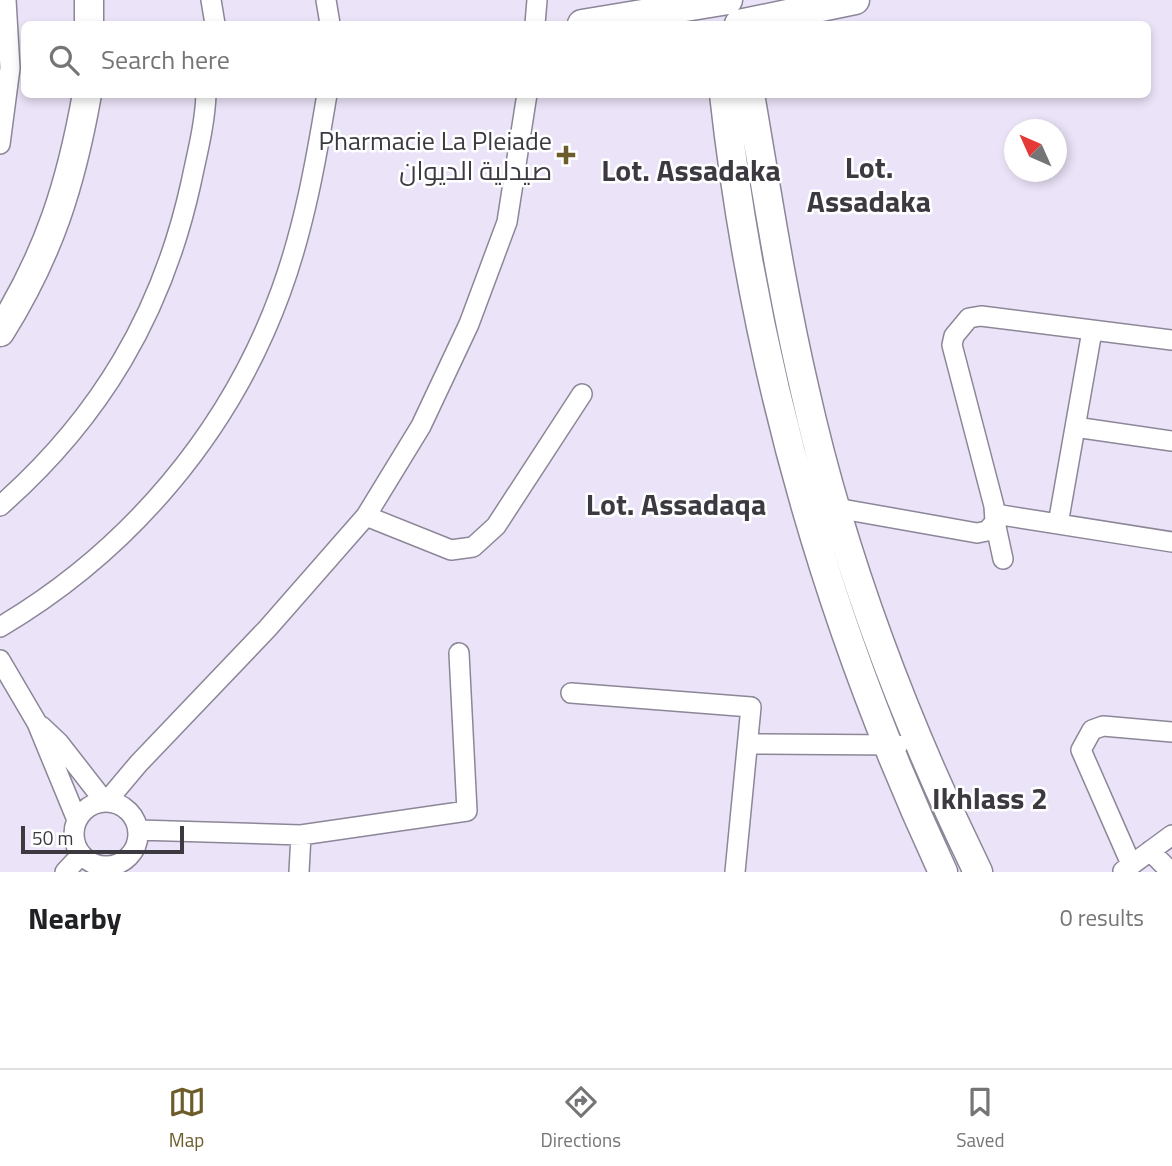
<!DOCTYPE html>
<meta charset="utf-8">
<style>
:root{--surface:#fff;--page:#f6f6f6;--text:#202124;--muted:#757577;--line:#e0e0e0;--accent:#6c5c2a}
body{margin:0;font-family:"Titillium Web",Cairo,sans-serif;background:var(--page);color:var(--text)}
.compass{position:absolute;left:1004px;top:119px;width:63px;height:63px;border-radius:50%;background:var(--surface);box-shadow:0 4px 10px #0003;rotate:315deg}
.scale{position:absolute;left:21px;bottom:18px;width:163px;box-sizing:border-box;padding-left:7px;border:4px solid #3c3941;border-top:0;font-size:19px;line-height:24px;white-space:nowrap;color:#3c3941;-webkit-text-stroke:5px #fff;paint-order:stroke}
.list{margin:0;padding:0;list-style:none}
h2{display:flex;justify-content:space-between;align-items:center;height:91px;margin:0;padding:0 28px;font-size:30px}
h2 small{font-size:23px;font-weight:400;color:var(--muted)}
.icon{flex:none;width:38px;height:38px;fill:none;stroke:currentColor;stroke-width:2;stroke-linecap:round;stroke-linejoin:round}
.map{position:relative;flex:none;width:1172px;height:872px;overflow:hidden}
.search{position:absolute;background:var(--surface);box-shadow:0 4px 10px #0003;left:21px;right:21px;top:21px;height:77px;display:flex;align-items:center;gap:18px;box-sizing:border-box;padding:0 24px;border-radius:10px;color:var(--muted);font-size:26px}
.sheet{height:196px;background:var(--surface)}
nav{display:flex;justify-content:space-around;align-items:center;box-sizing:border-box;height:98px;border-top:2px solid var(--line);background:var(--surface);font-size:19px;color:var(--muted)}
nav a{display:grid;justify-items:center;gap:4px}
nav .on{color:var(--accent)}
.map>svg:first-child{display:block}
.lines{fill:none;stroke-linecap:round;stroke-linejoin:round}
.street-casing{stroke:#8c8698;stroke-width:22}
.secondary-casing{stroke:#8c8698;stroke-width:31}
.street{stroke:#fff;stroke-width:19}
.secondary{stroke:#fff;stroke-width:28}
.poi-dot{fill:#6c5c2a;stroke:#fff;stroke-width:2.5}
.labels{text-anchor:middle;dominant-baseline:central;stroke-width:5;stroke-linejoin:round;paint-order:stroke}
.poi-label{font-size:26px;fill:#3c3941;stroke:#fff;text-anchor:end}
.quarter-label{font-size:30px;font-weight:bold;fill:#3c3941;stroke:#fff}
</style>
<div class="map">
<svg width="1172" height="872" viewBox="0 0 1172 872">
<rect width="100%" height="100%" fill="#ebe4f8"/>
<g class="lines">
<g class="street-casing">
<path id="street" d="M 211,0 L 215,24
M 326,0 L 330,24
M 535,24 L 537,0
M 0,144 L 10,68 L 6,0
M 1075,427 L 1172,441
M 0,506 C 100,418 162,314 191,183 C 197,154 205,124 206,94
M 836,508 L 977,533 L 987,531 L 995,522 L 994,506 L 952,345 L 954,336 L 969,318 L 981,316 L 1172,340
M 995,514 L 1172,542
M 366,516 L 451,550 L 473,547 L 496,526 L 582,394
M 995,522 L 1003,559
M 1058,524 L 1092,331
M 0,627 C 129,551 230,432 281,291 C 304,228 316,161 327,94
M 0,660 L 37,723 L 77,820
M 571,693 L 751,707 L 735,872
M 41,726 L 59,743 L 105,802
M 749,744 L 898,745
M 107,801 L 139,763 L 267,629 L 366,516 L 421,426 L 469,324 L 507,222 L 527,94
M74 834a32 32 0 1 1 64 0a32 32 0 1 1-64 0Z
M 138,830 L 301,835 L 467,811 L 459,653
M 1150,851 L 1171,872
M 1131,864 L 1081,750 L 1092,730 L 1103,726 L 1172,732
M 1123,871 L 1172,835
M 65,872 L 81,855
M 299,872 L 301,835"/>
</g>
<g class="secondary-casing">
<path id="secondary" d="M 89,0 L 89,24
M 582,24 L 728,0
M 739,24 L 855,0
M 724,94 C 754,365 828,625 943,872
M 750,94 C 767,193 782,293 805,391 C 842,556 904,720 978,872
M 0,332 C 49,254 71,184 87,94"/>
</g>
<use href="#street" class="street"/>
<use href="#secondary" class="secondary"/>
</g>
<path class="poi-dot" d="M562.5 144.5h7v7h7v7h-7v7h-7v-7h-7v-7h7z"/>
<g class="labels">
<g class="poi-label">
<text x="552" y="140">Pharmacie La Pleiade<tspan x="552" dy="30">صيدلية الديوان</tspan></text>
</g>
<g class="quarter-label">
<text x="869" y="167">Lot.<tspan x="869" dy="34">Assadaka</tspan></text>
<text x="691" y="170">Lot. Assadaka</text>
<text x="676" y="504">Lot. Assadaqa</text>
<text x="990" y="798">Ikhlass 2</text>
</g>
</g>
</svg>
<svg class="compass" viewBox="-18 -18 36 36"><path d="M0-13l5 13h-10z" fill="#e53935"/><path d="M0 13l5-13h-10z" fill="#757577"/></svg>
<div class="scale">50 m</div>
<div class="search"><svg class="icon" aria-label="search" viewBox="0 0 24 24"><circle cx="10" cy="10" r="6"/><path d="M15 15l6 6"/></svg>Search here</div>
</div>
<section class="sheet">
<h2>Nearby<small>0 results</small></h2>
<ul class="list">
</ul>
</section>
<nav>
<a class="on"><svg class="icon" aria-label="map" viewBox="0 0 24 24"><path d="M3 6l6-2 6 2 6-2v14l-6 2-6-2-6 2zM9 4v14M15 6v14"/></svg>Map</a>
<a><svg class="icon" aria-label="directions" viewBox="0 0 24 24"><path d="M12 3l9 9-9 9-9-9zM9 14v-3h6M13 9l2 2-2 2"/></svg>Directions</a>
<a><svg class="icon" aria-label="saved" viewBox="0 0 24 24"><path d="M7 4h10v16l-5-4-5 4z"/></svg>Saved</a>
</nav>
